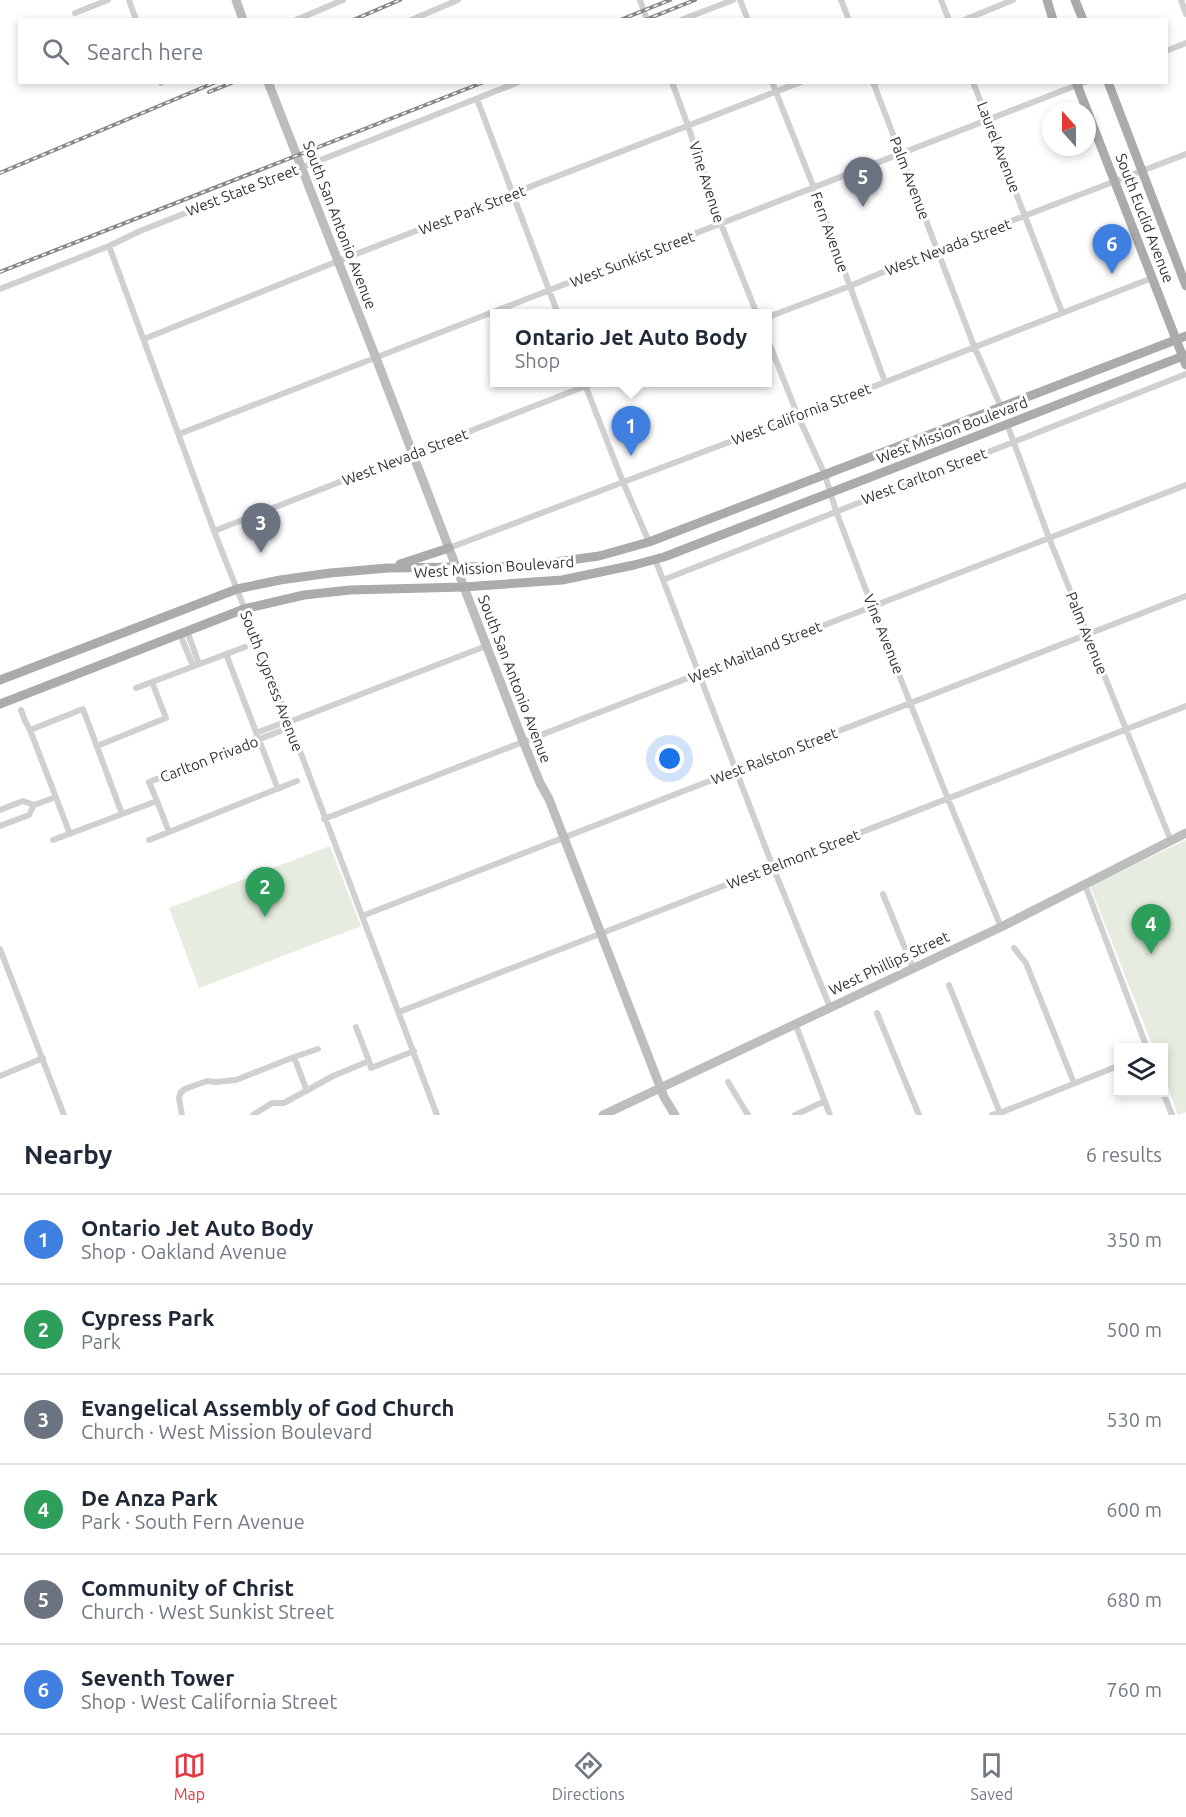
<!DOCTYPE html>
<meta charset="utf-8">
<style>
:root{--surface:#fff;--page:#f6f6f7;--text:#1f2937;--muted:#747a83;--line:#e0e1e3;--accent:#e63946}
body{margin:0;font-family:Ubuntu,sans-serif;background:var(--page);color:var(--text)}
.controls{position:absolute;right:18px;bottom:18px;display:grid;overflow:hidden;border-radius:0px;box-shadow:0 3px 9px #0003}
.controls button{width:54px;height:54px;display:grid;place-items:center;padding:0;border:0;border-bottom:2px solid var(--line);background:var(--surface);color:var(--text);font:30px sans-serif}
.compass{position:absolute;left:1042px;top:102px;width:54px;height:54px;border-radius:50%;background:var(--surface);box-shadow:0 3px 9px #0003;rotate:339deg}
.you{position:absolute;left:670px;top:759px;width:21px;height:21px;margin:-15px;border:4px solid #fff;border-radius:50%;background:#1a73e8;box-shadow:0 0 0 9px #1a73e833}
.badge{display:grid;place-items:center;width:39px;height:39px;border-radius:50%;background:var(--accent);color:#fff;font-size:20px;font-weight:700}
.pin{position:absolute;translate:-50% -50px;filter:drop-shadow(0 2px 3px #0008)}
.pin::after{content:'';position:absolute;top:32px;width:21px;height:18px;background:inherit;clip-path:polygon(0 0,100% 0,50% 100%)}
.popup{position:absolute;left:490px;top:309px;width:282px;height:78px;box-sizing:border-box;display:grid;place-content:center;border-radius:0px;background:var(--surface);filter:drop-shadow(0 2px 4px #0005);font-size:20px;white-space:nowrap;color:var(--muted)}
.popup b{font-size:22px;color:var(--text)}
.popup::after{content:'';position:absolute;left:50%;top:100%;margin-left:-12px;border:12px solid transparent;border-top-color:var(--surface)}
.list{margin:0;padding:0;list-style:none}
h2{display:flex;justify-content:space-between;align-items:center;height:78px;margin:0;padding:0 24px;font-size:26px}
h2 small{font-size:20px;font-weight:400;color:var(--muted)}
.list li{display:grid;grid-template-columns:39px 1fr auto;gap:18px;align-items:center;box-sizing:border-box;height:90px;padding:0 24px;border-top:2px solid var(--line)}
.list b{display:block;font-size:22px;white-space:nowrap}
.list p{margin:0;font-size:20px;white-space:nowrap;color:var(--muted)}
.list em{font-size:20px;font-style:normal;color:var(--muted)}
.icon{flex:none;width:33px;height:33px;fill:none;stroke:currentColor;stroke-width:2;stroke-linecap:round;stroke-linejoin:round}
.map{position:relative;flex:none;width:1186px;height:1115px;overflow:hidden}
.search{position:absolute;background:var(--surface);box-shadow:0 3px 9px #0003;left:18px;right:18px;top:18px;height:66px;display:flex;align-items:center;gap:15px;box-sizing:border-box;padding:0 21px;border-radius:0px;color:var(--muted);font-size:22px}
.sheet{height:618px;background:var(--surface)}
nav{display:flex;justify-content:space-around;align-items:center;box-sizing:border-box;height:84px;border-top:2px solid var(--line);background:var(--surface);font-size:16px;color:var(--muted)}
nav a{display:grid;justify-items:center;gap:3px}
nav .on{color:var(--accent)}
.map>svg:first-child{display:block}
.green{fill:#e6ecdf}
.lines{fill:none;stroke-linecap:round;stroke-linejoin:round}
.street{stroke:#d0d0d0;stroke-width:6}
.secondary{stroke:#bdbdbd;stroke-width:9}
.primary{stroke:#ababab;stroke-width:9}
.rail-casing{stroke:#888;stroke-width:4}
.rail{stroke:#fff;stroke-width:1.5;stroke-dasharray:4.5;stroke-linecap:butt}
.labels{text-anchor:middle;dominant-baseline:central;stroke-width:6;stroke-linejoin:round;paint-order:stroke}
.street-label{font-size:15px;fill:#333;stroke:#fff}
</style>
<div class="map">
<svg width="1186" height="1115" viewBox="0 0 1186 1115">
<rect width="100%" height="100%" fill="#fff"/>
<path class="green" d="M 1186,840 L 1186,1112 L 1178,1115 L 1164,1076 L 1164,1048 L 1153,1047 L 1090,886 Z
M 330,846 L 361,926 L 199,988 L 169,908 Z"/>
<g class="lines">
<path class="street" d="M 129,0 L 136,20
M 640,0 L 647,20
M 740,0 L 748,20
M 841,0 L 849,20
M 941,0 L 949,20
M 1181,0 L 1186,14
M 75,13 L 108,0
M 296,20 L 343,0
M 411,20 L 458,0
M 681,20 L 733,0
M 964,20 L 1013,0
M 1166,51 L 1186,43
M 160,82 L 161,83
M 672,82 L 688,126 L 721,224 L 757,314
M 772,82 L 814,188 L 885,382
M 873,82 L 974,346 L 1001,407
M 973,82 L 1062,312
M 477,99 L 558,314
M 109,246 L 214,531 L 291,727 L 437,1115
M 0,289 L 109,246 L 140,231 L 519,82
M 768,317 L 850,286 L 938,249 L 1186,154
M 144,339 L 338,261 L 801,82
M 768,340 L 798,416 L 825,475 L 836,511 L 872,606 L 948,799 L 1001,927
M 584,382 L 623,482 L 649,542
M 1007,424 L 1049,538 L 1171,841
M 179,434 L 1085,82
M 214,531 L 596,382
M 449,548 L 798,416 L 1152,278
M 655,559 L 773,867 L 830,1007
M 663,580 L 1186,374
M 187,631 L 199,664
M 180,634 L 193,666
M 226,654 L 278,789
M 136,688 L 245,647
M 21,710 L 25,721 L 30,730 L 70,834
M 289,722 L 486,646
M 30,730 L 83,709 L 122,814
M 256,733 L 288,721
M 97,746 L 166,718 L 152,682
M 157,801 L 169,832
M 0,810 L 23,801 L 34,805
M 324,819 L 1186,485
M 0,826 L 29,815 L 34,805 L 56,797
M 53,840 L 157,801 L 149,782 L 291,727
M 149,840 L 297,781
M 1085,885 L 1147,1048
M 883,894 L 913,968
M 362,916 L 1186,596
M 1014,948 L 1026,963 L 1074,1083
M 0,949 L 64,1115
M 949,985 L 1000,1113
M 399,1012 C 661,908 924,809 1186,706
M 877,1013 L 919,1115
M 795,1023 L 830,1115
M 369,1061 L 371,1068 L 414,1051
M 0,1076 L 43,1058
M 728,1082 L 748,1115
M 307,1091 L 294,1057 L 318,1049
M 1163,1092 L 1172,1115
M 182,1115 L 179,1098 L 181,1092 L 185,1089 L 207,1081 L 215,1082 L 236,1080 L 294,1057
M 253,1115 L 272,1103 L 284,1103 L 333,1076 L 369,1061 L 356,1027
M 795,1115 L 825,1101
M 992,1115 L 1000,1113 L 1118,1066"/>
<path class="secondary" d="M 236,0 L 243,20
M 268,82 L 376,358 L 523,741 L 540,783 L 549,799 L 664,1097 L 675,1115
M 603,1115 L 1001,927 L 1186,833"/>
<path class="primary" d="M 1047,0 L 1053,20
M 1075,0 L 1083,20
M 1076,82 L 1186,365
M 1108,82 L 1186,286
M 400,564 L 449,548
M 0,680 L 237,589 L 280,580 L 330,573 L 388,568 L 527,566 L 599,556 L 649,542 L 1186,336
M 0,704 L 244,609 L 304,595 L 350,590 L 464,587 L 562,580 L 634,565 L 664,557 L 1186,355"/>
<g class="rail-casing">
<path id="rail" d="M 353,20 L 400,0
M 620,20 L 670,0
M 645,20 L 695,0
M 209,92 L 234,82
M 0,173 L 216,82
M 0,272 L 484,82"/>
</g>
<use href="#rail" class="rail"/>
</g>
<g class="labels">
<g class="street-label">
<text transform="translate(999 147) rotate(69)">Laurel Avenue</text>
<text transform="translate(910 178) rotate(69)">Palm Avenue</text>
<text transform="translate(707 182) rotate(72)">Vine Avenue</text>
<text transform="translate(242 190) rotate(-21)">West State Street</text>
<text transform="translate(472 210) rotate(-21)">West Park Street</text>
<text transform="translate(1145 218) rotate(69)">South Euclid Avenue</text>
<text transform="translate(340 225) rotate(69)">South San Antonio Avenue</text>
<text transform="translate(830 232) rotate(70)">Fern Avenue</text>
<text transform="translate(948 247) rotate(-21)">West Nevada Street</text>
<text transform="translate(632 259) rotate(-21)">West Sunkist Street</text>
<text transform="translate(801 414) rotate(-21)">West California Street</text>
<text transform="translate(952 430) rotate(-21)">West Mission Boulevard</text>
<text transform="translate(405 457) rotate(-21)">West Nevada Street</text>
<text transform="translate(924 476) rotate(-21)">West Carlton Street</text>
<text transform="translate(494 567) rotate(-4)">West Mission Boulevard</text>
<text transform="translate(1087 633) rotate(68)">Palm Avenue</text>
<text transform="translate(884 634) rotate(68)">Vine Avenue</text>
<text transform="translate(755 652) rotate(-22)">West Maitland Street</text>
<text transform="translate(515 679) rotate(69)">South San Antonio Avenue</text>
<text transform="translate(272 681) rotate(69)">South Cypress Avenue</text>
<text transform="translate(774 756) rotate(-21)">West Ralston Street</text>
<text transform="translate(209 759) rotate(-21)">Carlton Privado</text>
<text transform="translate(793 859) rotate(-21)">West Belmont Street</text>
<text transform="translate(889 963) rotate(-25)">West Phillips Street</text>
</g>
</g>
</svg>
<div class="controls">
<button><svg class="icon" aria-label="layers" viewBox="0 0 24 24"><path d="M12 4l9 5-9 5-9-5zM3 14l9 5 9-5"/></svg></button>
</div>
<svg class="compass" viewBox="-18 -18 36 36"><path d="M0-13l5 13h-10z" fill="#e53935"/><path d="M0 13l5-13h-10z" fill="#747a83"/></svg>
<div class="you"></div>
<div class="pin badge" style="left:631px;top:456px;background:#3f7fe0">1</div>
<div class="popup"><b>Ontario Jet Auto Body</b>Shop</div>
<div class="pin badge" style="left:265px;top:917px;background:#2e9e5b">2</div>
<div class="pin badge" style="left:261px;top:553px;background:#6b7280">3</div>
<div class="pin badge" style="left:1151px;top:954px;background:#2e9e5b">4</div>
<div class="pin badge" style="left:863px;top:207px;background:#6b7280">5</div>
<div class="pin badge" style="left:1112px;top:274px;background:#3f7fe0">6</div>
<div class="search"><svg class="icon" aria-label="search" viewBox="0 0 24 24"><circle cx="10" cy="10" r="6"/><path d="M15 15l6 6"/></svg>Search here</div>
</div>
<section class="sheet">
<h2>Nearby<small>6 results</small></h2>
<ul class="list">
<li><span class="badge" style="background:#3f7fe0">1</span><div><b>Ontario Jet Auto Body</b><p>Shop · Oakland Avenue</p></div><em>350 m</em></li>
<li><span class="badge" style="background:#2e9e5b">2</span><div><b>Cypress Park</b><p>Park</p></div><em>500 m</em></li>
<li><span class="badge" style="background:#6b7280">3</span><div><b>Evangelical Assembly of God Church</b><p>Church · West Mission Boulevard</p></div><em>530 m</em></li>
<li><span class="badge" style="background:#2e9e5b">4</span><div><b>De Anza Park</b><p>Park · South Fern Avenue</p></div><em>600 m</em></li>
<li><span class="badge" style="background:#6b7280">5</span><div><b>Community of Christ</b><p>Church · West Sunkist Street</p></div><em>680 m</em></li>
<li><span class="badge" style="background:#3f7fe0">6</span><div><b>Seventh Tower</b><p>Shop · West California Street</p></div><em>760 m</em></li>
</ul>
</section>
<nav>
<a class="on"><svg class="icon" aria-label="map" viewBox="0 0 24 24"><path d="M3 6l6-2 6 2 6-2v14l-6 2-6-2-6 2zM9 4v14M15 6v14"/></svg>Map</a>
<a><svg class="icon" aria-label="directions" viewBox="0 0 24 24"><path d="M12 3l9 9-9 9-9-9zM9 14v-3h6M13 9l2 2-2 2"/></svg>Directions</a>
<a><svg class="icon" aria-label="saved" viewBox="0 0 24 24"><path d="M7 4h10v16l-5-4-5 4z"/></svg>Saved</a>
</nav>
